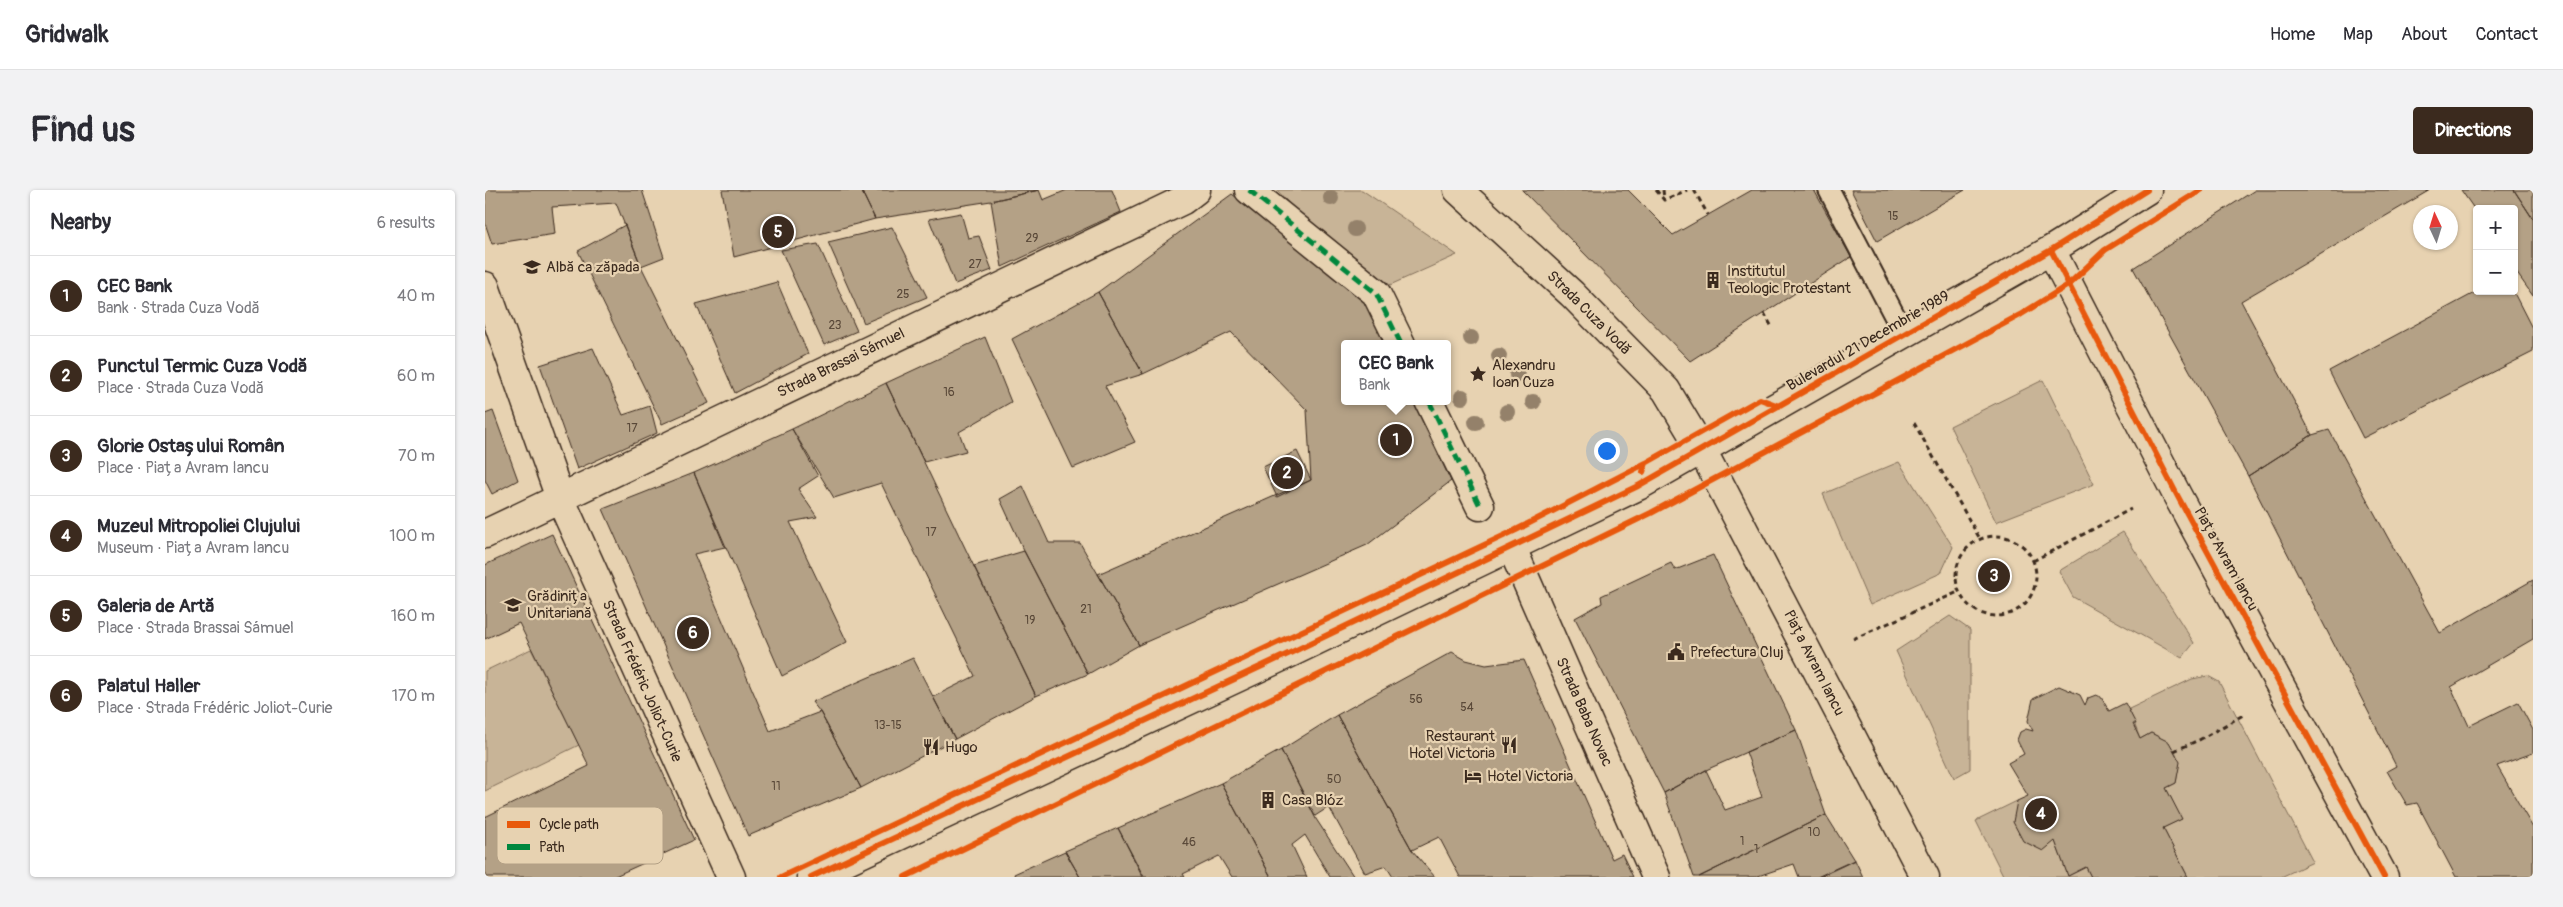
<!DOCTYPE html>
<meta charset="utf-8">
<style>
:root{--surface:#fff;--page:#f2f2f3;--text:#2b2b33;--muted:#7c7c81;--line:#e1e1e2;--accent:#3b2a1e}
body{margin:0;font-family:Pangolin,sans-serif;background:var(--page);color:var(--text)}
.controls{position:absolute;right:15px;top:15px;display:grid;overflow:hidden;border-radius:5px;box-shadow:0 1px 4px #0004}
.controls button{width:45px;height:45px;display:grid;place-items:center;padding:0;border:0;border-bottom:1px solid var(--line);background:var(--surface);color:var(--text);font:25px sans-serif}
.compass{position:absolute;left:1928px;top:15px;width:45px;height:45px;border-radius:50%;background:var(--surface);box-shadow:0 1px 4px #0004;rotate:356deg}
.you{position:absolute;left:1121px;top:260px;width:18px;height:18px;margin:-12px;border:4px solid #fff;border-radius:50%;background:#1a73e8;box-shadow:0 0 0 8px #1a73e833}
.badge{display:grid;place-items:center;width:32px;height:32px;border-radius:50%;background:var(--accent);color:#fff;font-size:16px;font-weight:700}
.pin{position:absolute;translate:-50% -50%;border:2px solid #fff;box-shadow:0 1px 5px #0006}
.popup{position:absolute;left:856px;top:150px;width:110px;height:65px;box-sizing:border-box;display:grid;place-content:center;border-radius:5px;background:var(--surface);filter:drop-shadow(0 1px 4px #0005);font-size:16px;white-space:nowrap;color:var(--muted)}
.popup b{font-size:19px;color:var(--text)}
.popup::after{content:'';position:absolute;left:50%;top:100%;margin-left:-10px;border:10px solid transparent;border-top-color:var(--surface)}
.list{margin:0;padding:0;list-style:none}
h2{display:flex;justify-content:space-between;align-items:center;height:65px;margin:0;padding:0 20px;font-size:21px}
h2 small{font-size:16px;font-weight:400;color:var(--muted)}
.list li{display:grid;grid-template-columns:32px 1fr auto;gap:15px;align-items:center;box-sizing:border-box;height:80px;padding:0 20px;border-top:1px solid var(--line)}
.list b{display:block;font-size:19px;white-space:nowrap}
.list p{margin:0;font-size:16px;white-space:nowrap;color:var(--muted)}
.list em{font-size:16px;font-style:normal;color:var(--muted)}
.map{position:relative;flex:none;width:2048px;height:687px;overflow:hidden;border-radius:5px}
header{display:flex;align-items:center;gap:30px;box-sizing:border-box;height:70px;padding:0 25px;background:var(--surface);border-bottom:1px solid var(--line)}
header strong{font-size:24px}
nav{display:flex;gap:28px;margin-inline-start:auto;font-size:18px}
.intro{display:flex;align-items:center;justify-content:space-between;box-sizing:border-box;height:120px;padding:0 30px}
h1{margin:0;font-size:35px}
.button{padding:12px 22px;border-radius:5px;background:var(--accent);color:#fff;font-size:18px;font-weight:700}
main{display:flex;gap:30px;padding:0 30px}
aside{flex:1;background:var(--surface);border-radius:5px;box-shadow:0 1px 4px #0004}
.map>svg:first-child{display:block}
.green{fill:#c8b497;stroke:#826f5a}
.building{fill:#b4a186;stroke:#3b2a1e}
.lines{fill:none;stroke-linecap:round;stroke-linejoin:round}
.lane-casing{stroke:#3b2a1e;stroke-width:24}
.street-casing{stroke:#3b2a1e;stroke-width:31}
.secondary-casing{stroke:#3b2a1e;stroke-width:31}
.primary-casing{stroke:#3b2a1e;stroke-width:31}
.path{stroke:#3b2a1e;stroke-width:3;stroke-dasharray:5 4;stroke-linecap:butt}
.lane{stroke:#e7d2b1;stroke-width:20}
.street{stroke:#e7d2b1;stroke-width:28}
.secondary{stroke:#e7d2b1;stroke-width:28}
.primary{stroke:#e7d2b1;stroke-width:28}
.quiet{stroke:#00873e;stroke-width:5;stroke-dasharray:10 5;stroke-linecap:butt}
.cycleway-casing{stroke:#e7d2b1;stroke-width:9}
.cycleway{stroke:#e8590c;stroke-width:6}
.tree{fill:#94816a}
.labels{text-anchor:middle;dominant-baseline:central;stroke-width:4.5;stroke-linejoin:round;paint-order:stroke}
.number-label{font-size:12px;fill:#594838}
.poi-label{font-size:15px;fill:#3b2a1e;stroke:#e7d2b1;text-anchor:start}
.street-label{font-size:15px;fill:#3b2a1e;stroke:#e7d2b1}
.key{fill:#e7d2b1;stroke:#b3a085;stroke-width:1}
.key-label{font-size:14px;fill:#3b2a1e}
</style>
<header>
<strong>Gridwalk</strong>
<nav><a>Home</a><a>Map</a><a>About</a><a>Contact</a></nav>
</header>
<div class="intro"><h1>Find us</h1><a class="button">Directions</a></div>
<main>
<aside>
<h2>Nearby<small>6 results</small></h2>
<ul class="list">
<li><span class="badge">1</span><div><b>CEC Bank</b><p>Bank · Strada Cuza Vodă</p></div><em>40 m</em></li>
<li><span class="badge">2</span><div><b>Punctul Termic Cuza Vodă</b><p>Place · Strada Cuza Vodă</p></div><em>60 m</em></li>
<li><span class="badge">3</span><div><b>Glorie Ostașului Român</b><p>Place · Piața Avram Iancu</p></div><em>70 m</em></li>
<li><span class="badge">4</span><div><b>Muzeul Mitropoliei Clujului</b><p>Museum · Piața Avram Iancu</p></div><em>100 m</em></li>
<li><span class="badge">5</span><div><b>Galeria de Artă</b><p>Place · Strada Brassai Sámuel</p></div><em>160 m</em></li>
<li><span class="badge">6</span><div><b>Palatul Haller</b><p>Place · Strada Frédéric Joliot-Curie</p></div><em>170 m</em></li>
</ul>
</aside>
<div class="map">
<svg width="2048" height="687" viewBox="0 0 2048 687">
<rect width="100%" height="100%" fill="#e7d2b1"/>
<filter id="ink" filterUnits="userSpaceOnUse"><feTurbulence type="fractalNoise" baseFrequency=".02" numOctaves="2"/><feDisplacementMap in="SourceGraphic" scale="10" xChannelSelector="R" yChannelSelector="G"/><feConvolveMatrix kernelMatrix="1 2 1 2 8 2 1 2 1" color-interpolation-filters="sRGB"/></filter>
<g filter="url(#ink)">
<path class="green" d="M 792,0 L 877,0 L 972,65 L 905,95 L 807,17 Z
M 1558,190 L 1609,294 L 1511,332 L 1465,236 Z
M 1414,272 L 1468,357 L 1456,383 L 1385,415 L 1338,304 Z
M 1638,342 L 1709,453 L 1697,468 L 1588,407 L 1574,381 Z
M 1465,426 L 1485,440 L 1485,579 L 1469,588 L 1411,461 Z
M 46,459 L 94,555 L 0,601 L 0,481 Z
M 1723,486 L 1734,492 L 1828,672 L 1796,687 L 1703,687 L 1678,638 L 1696,629 L 1681,598 L 1691,593 C 1696,564 1693,557 1666,543 L 1655,549 L 1644,519 L 1707,489 Z
M 1532,611 L 1570,651 L 1583,686 L 1601,677 L 1606,687 L 1519,687 L 1491,631 Z"/>
<path class="building" d="M 0,0 L 157,0 L 179,67 L 156,76 L 131,13 L 67,17 L 70,44 L 7,54 L 0,33 Z
M 237,0 L 376,0 L 390,29 L 249,67 Z
M 376,0 L 554,0 L 506,11 L 390,29 Z
M 554,0 L 558,10 L 582,0 L 627,0 L 636,22 L 517,77 L 506,11 Z
M 1037,0 L 1143,0 L 1188,45 L 1267,0 L 1329,0 L 1366,67 L 1205,171 Z
M 1366,0 L 1480,0 L 1392,51 Z
M 1770,0 L 1945,0 L 1756,111 L 1827,245 L 1763,286 L 1648,78 Z
M 1976,0 L 2029,0 L 2048,29 L 2048,106 L 2029,79 L 2029,19 L 1992,19 L 1992,23 Z
M 2029,0 L 2048,0 L 2048,29 Z
M 747,4 L 880,111 L 901,154 L 860,154 L 860,211 L 929,211 L 966,291 L 882,355 L 654,455 L 613,384 L 826,290 L 822,220 L 746,142 L 658,184 L 613,102 Z
M 476,23 L 483,48 L 494,46 L 507,80 L 470,94 L 444,29 Z
M 140,35 L 156,76 L 224,213 L 177,234 L 93,61 Z
M 407,37 L 442,107 L 379,133 L 343,52 Z
M 333,54 L 372,141 L 339,155 L 296,60 Z
M 292,92 L 323,164 L 250,203 L 211,114 Z
M 1993,101 L 2028,101 L 2048,140 L 2048,162 L 1878,248 L 1844,181 Z
M 613,102 L 658,184 L 620,196 L 650,252 L 588,278 L 527,149 Z
M 500,147 L 526,212 L 474,242 L 481,261 L 439,272 L 401,193 Z
M 108,158 L 138,225 L 165,216 L 172,243 L 92,279 L 55,175 Z
M 401,193 L 551,506 L 470,549 L 448,507 L 490,486 L 396,293 L 349,308 L 307,239 Z
M 8,221 L 33,290 L 7,304 L 0,290 L 0,224 Z
M 307,239 L 333,286 L 313,299 L 332,327 L 305,332 L 362,452 L 297,486 L 209,283 Z
M 1844,240 L 1955,443 L 2048,390 L 2048,449 L 1966,497 L 1984,536 L 2033,512 L 2048,540 L 2048,563 L 2012,576 L 2048,638 L 2048,687 L 1971,687 L 1932,613 L 1922,615 L 1902,581 L 1911,576 L 1763,286 L 1827,245 Z
M 812,261 L 826,290 L 792,307 L 778,277 Z
M 209,283 L 240,357 L 209,364 L 285,541 L 335,522 L 376,598 L 263,646 L 118,319 Z
M 538,296 L 564,353 L 595,353 L 654,455 L 603,484 L 539,361 L 515,309 Z
M 67,344 L 209,650 L 128,687 L 0,687 L 0,627 L 104,576 L 34,433 L 0,449 L 0,375 Z
M 539,361 L 603,484 L 551,506 L 489,376 Z
M 1228,365 L 1311,540 L 1221,580 L 1179,603 L 1090,428 L 1117,413 L 1116,406 L 1186,373 L 1190,380 Z
M 967,462 L 981,470 L 1001,475 L 1039,470 L 1127,669 L 1137,664 L 1148,687 L 975,687 L 954,647 L 927,660 L 852,525 Z
M 428,468 L 470,549 L 376,598 L 335,522 L 327,512 Z
M 1574,496 L 1595,505 L 1600,515 L 1603,508 L 1611,505 L 1616,507 L 1624,521 L 1640,513 L 1651,534 L 1648,534 L 1655,549 L 1666,543 L 1684,552 L 1695,572 L 1691,593 L 1681,598 L 1697,629 L 1678,638 L 1703,687 L 1606,687 L 1601,677 L 1583,686 L 1570,651 L 1558,661 L 1538,651 L 1528,632 L 1532,611 L 1543,606 L 1523,573 L 1539,564 L 1532,550 L 1535,542 L 1541,539 L 1548,541 L 1543,531 L 1548,509 Z
M 852,525 L 927,660 L 950,687 L 908,687 L 901,676 L 880,683 L 844,617 L 830,626 L 796,560 Z
M 1311,540 L 1341,625 L 1214,687 L 1209,687 L 1179,603 L 1221,580 L 1240,620 L 1277,607 L 1261,562 Z
M 796,560 L 831,629 L 869,687 L 845,687 L 820,645 L 807,655 L 822,687 L 786,687 L 736,593 Z
M 736,593 L 786,687 L 747,687 L 734,666 L 698,684 L 700,687 L 659,687 L 633,638 Z
M 1341,625 L 1369,670 L 1332,687 L 1314,687 L 1309,674 L 1270,687 L 1214,687 Z
M 633,638 L 658,687 L 595,687 L 580,661 Z
M 580,661 L 595,687 L 530,687 L 529,684 Z
M 1370,670 L 1378,687 L 1334,687 Z"/>
<g class="lines">
<g class="lane-casing">
<path id="lane" d="M 1344,0 L 1419,144"/>
</g>
<g class="street-casing">
<path id="street" d="M 764,0 L 891,103 L 916,154
M 0,96 L 75,308 L 246,687
M 944,211 L 995,316
M 0,344 L 698,10 L 711,0
M 1027,358 L 1171,687"/>
</g>
<g class="secondary-casing">
<path id="secondary" d="M 973,0 L 1087,104 L 1181,200 L 1217,260"/>
</g>
<g class="primary-casing">
<path id="primary" d="M 1566,60 L 1692,305 L 1899,687
M 1217,260 L 1440,687
M 326,687 L 803,464 L 1153,296 L 1566,60 L 1662,0"/>
</g>
<path class="path" d="M 1171,0 L 1179,10 L 1202,0
M 1178,0 L 1179,9
M 1209,0 L 1223,25
M 1279,123 L 1287,137
M 1429,233 L 1495,349
M1471 386a40 40 0 1 1 80 0a40 40 0 1 1-80 0Z
M 1548,371 L 1646,319
M 1368,449 L 1473,402
M 1689,561 L 1714,550 L 1760,524"/>
<use href="#lane" class="lane"/>
<use href="#street" class="street"/>
<use href="#secondary" class="secondary"/>
<use href="#primary" class="primary"/>
<path class="quiet" d="M 764,0 L 891,103 L 916,154
M 944,211 L 995,316"/>
<g class="cycleway-casing">
<path id="cycleway" d="M 1566,60 L 1692,305 L 1899,687
M 1158,282 L 1161,273 L 1275,209 L 1294,216
M 296,687 L 1031,340 L 1161,273
M 326,687 L 803,464 L 1153,296 L 1566,60 L 1662,0
M 420,687 L 1166,323 L 1535,125 L 1583,95 L 1620,60 L 1716,0"/>
</g>
<use href="#cycleway" class="cycleway"/>
</g>
<g class="tree">
<circle cx="846" cy="8" r="8"/>
<circle cx="870" cy="39" r="8"/>
<circle cx="986" cy="148" r="8"/>
<circle cx="1014" cy="166" r="8"/>
<circle cx="1032" cy="185" r="8"/>
<circle cx="977" cy="207" r="8"/>
<circle cx="1048" cy="212" r="8"/>
<circle cx="1022" cy="222" r="8"/>
<circle cx="991" cy="232" r="8"/>
</g>
</g>
<defs>
<g id="school-bare" transform="scale(1.35)"><path d="M0-5L7-2L0 1L-7-2ZM-4 1L0 2.5L4 1V4Q0 6-4 4Z" fill="#3b2a1e" stroke="#e7d2b1" stroke-width="2.5" paint-order="stroke"/></g>
<g id="building-bare" transform="scale(1.35)"><path d="M-4-6H4V6H1V3H-1V6H-4ZM-2.5-4.3h1.7v1.8h-1.7ZM.8-4.3h1.7v1.8H.8ZM-2.5-1h1.7V.8h-1.7ZM.8-1h1.7V.8H.8Z" fill="#3b2a1e" stroke="#e7d2b1" stroke-width="2.5" paint-order="stroke"/></g>
<g id="sight-bare" transform="scale(1.35)"><path d="M0-6L1.8-2.2L6-1.7L2.9 1.2L3.7 5.4L0 3.3L-3.7 5.4L-2.9 1.2L-6-1.7L-1.8-2.2Z" fill="#3b2a1e" stroke="#e7d2b1" stroke-width="2.5" paint-order="stroke"/></g>
<g id="civic-bare" transform="scale(1.35)"><path d="M-.6-6.5H3V-4.5H.6V-3L4-1V1h2V6H-6V1h2V-1L-.6-3ZM-1.2 2.5V6h2.4V2.5Z" fill="#3b2a1e" stroke="#e7d2b1" stroke-width="2.5" paint-order="stroke"/></g>
<g id="restaurant-bare" transform="scale(1.35)"><path d="M-5-6h1v4h1v-4h1v4h1v-4h1v5L-1.5 .5V6h-2V.5L-5-1ZM5-6V6H3V1.5H1.5Q1.5-4 5-6Z" fill="#3b2a1e" stroke="#e7d2b1" stroke-width="2.5" paint-order="stroke"/></g>
<g id="hotel-bare" transform="scale(1.35)"><path d="M-6-4.5h1.5V1H6V5H4.5V3h-9V5H-6ZM-4 0a1.8 1.8 0 1 1 3.6 0ZM.5 0V-2.5h3Q6-2.5 6 0Z" fill="#3b2a1e" stroke="#e7d2b1" stroke-width="2.5" paint-order="stroke"/></g>
</defs>
<g fill-rule="evenodd">
<use href="#school-bare" x="47" y="77"/>
<use href="#building-bare" x="1228" y="90"/>
<use href="#sight-bare" x="993" y="184"/>
<use href="#school-bare" x="28" y="415"/>
<use href="#civic-bare" x="1191" y="462"/>
<use href="#restaurant-bare" x="1024" y="555"/>
<use href="#restaurant-bare" x="446" y="557"/>
<use href="#hotel-bare" x="988" y="586"/>
<use href="#building-bare" x="783" y="610"/>
</g>
<g class="labels">
<g class="number-label">
<text x="1408" y="26">15</text>
<text x="547" y="48">29</text>
<text x="490" y="74">27</text>
<text x="418" y="104">25</text>
<text x="350" y="135">23</text>
<text x="464" y="202">16</text>
<text x="147" y="238">17</text>
<text x="446" y="342">17</text>
<text x="601" y="419">21</text>
<text x="545" y="430">19</text>
<text x="931" y="509">56</text>
<text x="982" y="517">54</text>
<text x="403" y="535">13-15</text>
<text x="849" y="589">50</text>
<text x="291" y="596">11</text>
<text x="1329" y="642">10</text>
<text x="1257" y="651">1</text>
<text x="704" y="652">46</text>
<text x="1271" y="659">1</text>
</g>
<g class="poi-label">
<text x="61" y="77">Albă ca zăpada</text>
<text x="1242" y="81">Institutul<tspan x="1242" dy="17">Teologic Protestant</tspan></text>
<text x="1007" y="175">Alexandru<tspan x="1007" dy="17">Ioan Cuza</tspan></text>
<text x="42" y="406">Grădinița<tspan x="42" dy="17">Unitariană</tspan></text>
<text x="1205" y="462">Prefectura Cluj</text>
<text x="1010" y="546" text-anchor="end">Restaurant<tspan x="1010" dy="17">Hotel Victoria</tspan></text>
<text x="460" y="557">Hugo</text>
<text x="1002" y="586">Hotel Victoria</text>
<text x="797" y="610">Casa Blóz</text>
</g>
<g class="street-label">
<text transform="translate(1104 123) rotate(45)">Strada Cuza Vodă</text>
<text transform="translate(1383 151) rotate(-30)">Bulevardul 21 Decembrie 1989</text>
<text transform="translate(356 173) rotate(-26)">Strada Brassai Sámuel</text>
<text transform="translate(1741 369) rotate(61)">Piața Avram Iancu</text>
<text transform="translate(1329 473) rotate(63)">Piața Avram Iancu</text>
<text transform="translate(157 491) rotate(66)">Strada Frédéric Joliot-Curie</text>
<text transform="translate(1099 522) rotate(66)">Strada Baba Novac</text>
</g>
</g>
<rect x="12" y="617" width="166" height="57" rx="8" class="key"/>
<rect x="22" y="631" width="23" height="7" fill="#e8590c"/>
<rect x="22" y="654" width="23" height="6" fill="#00873e"/>
<g class="key-label">
<text x="54" y="639">Cycle path</text>
<text x="54" y="662">Path</text>
</g>
</svg>
<div class="controls">
<button>+</button>
<button>−</button>
</div>
<svg class="compass" viewBox="-18 -18 36 36"><path d="M0-13l5 13h-10z" fill="#e53935"/><path d="M0 13l5-13h-10z" fill="#7c7c81"/></svg>
<div class="you"></div>
<div class="pin badge" style="left:911px;top:250px">1</div>
<div class="popup"><b>CEC Bank</b>Bank</div>
<div class="pin badge" style="left:802px;top:283px">2</div>
<div class="pin badge" style="left:1509px;top:386px">3</div>
<div class="pin badge" style="left:1556px;top:624px">4</div>
<div class="pin badge" style="left:293px;top:42px">5</div>
<div class="pin badge" style="left:208px;top:443px">6</div>
</div>
</main>
